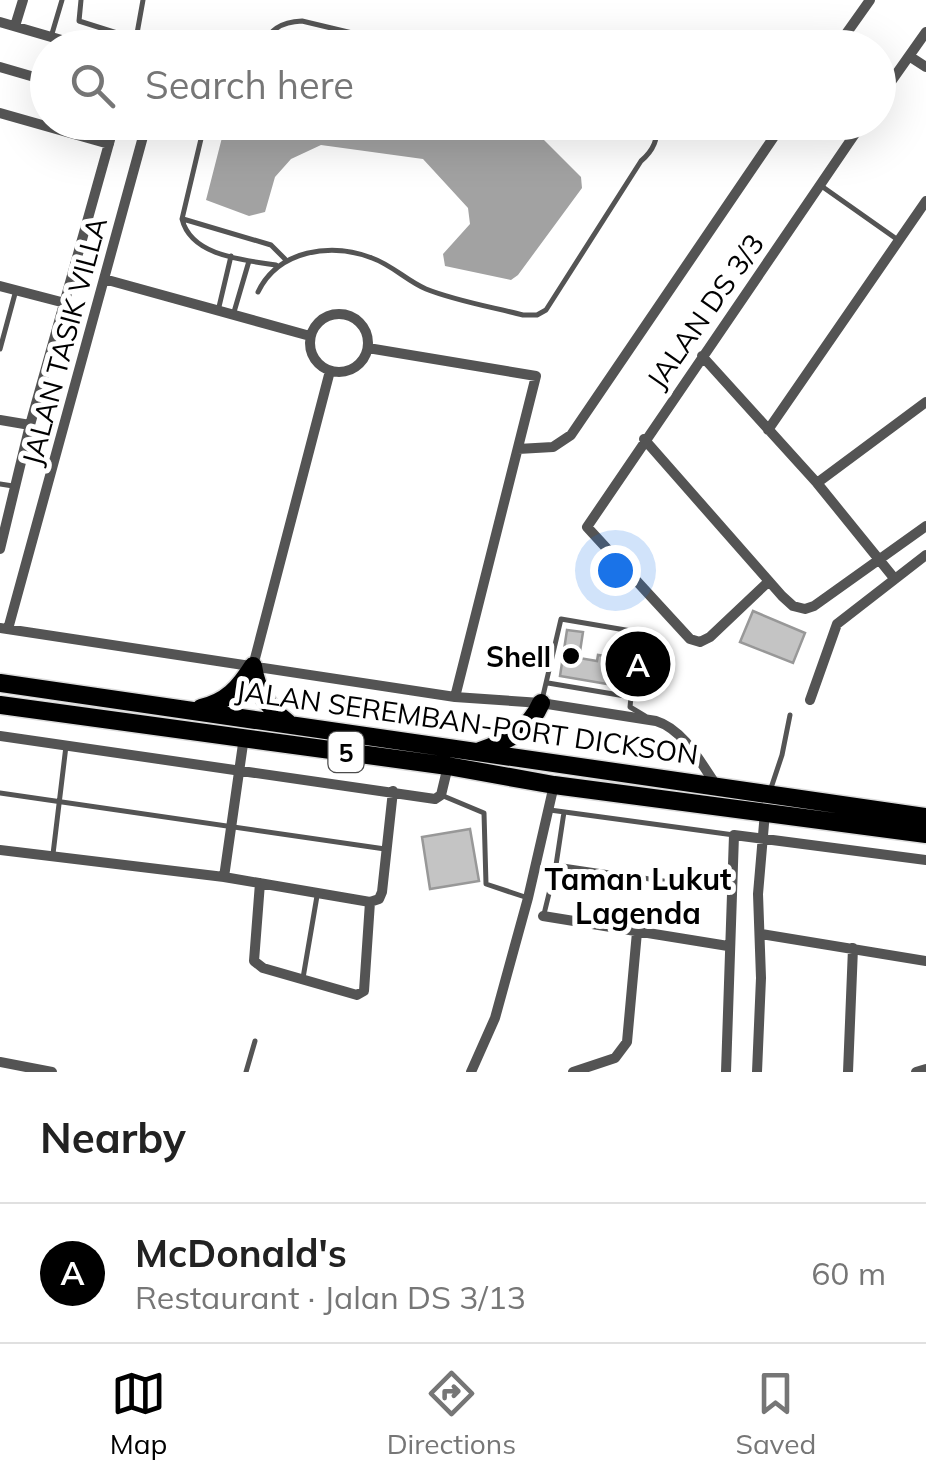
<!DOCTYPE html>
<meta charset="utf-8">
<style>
:root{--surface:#fff;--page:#f2f2f2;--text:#222;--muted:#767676;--line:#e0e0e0;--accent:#000}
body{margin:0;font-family:Mulish,sans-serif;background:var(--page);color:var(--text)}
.you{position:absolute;left:615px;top:570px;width:35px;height:35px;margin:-25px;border:8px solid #fff;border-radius:50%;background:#1a73e8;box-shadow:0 0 0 15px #1a73e833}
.badge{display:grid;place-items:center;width:65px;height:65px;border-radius:50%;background:var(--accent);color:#fff;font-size:32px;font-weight:700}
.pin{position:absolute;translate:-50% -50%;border:5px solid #fff;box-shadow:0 2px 10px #0006}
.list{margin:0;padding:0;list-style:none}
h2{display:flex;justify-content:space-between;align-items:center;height:130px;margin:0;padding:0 40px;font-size:42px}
h2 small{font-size:32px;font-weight:400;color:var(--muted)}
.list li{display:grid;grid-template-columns:65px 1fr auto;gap:30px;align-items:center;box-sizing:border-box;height:140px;padding:0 40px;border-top:2px solid var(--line)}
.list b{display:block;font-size:38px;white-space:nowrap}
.list p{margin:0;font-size:32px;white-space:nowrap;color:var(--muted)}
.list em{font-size:32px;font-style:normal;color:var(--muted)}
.icon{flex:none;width:55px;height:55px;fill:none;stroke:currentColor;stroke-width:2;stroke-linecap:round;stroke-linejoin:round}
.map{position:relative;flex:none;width:926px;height:1072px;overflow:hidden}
.search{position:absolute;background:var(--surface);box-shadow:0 10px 40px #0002;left:30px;right:30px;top:30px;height:110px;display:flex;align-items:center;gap:25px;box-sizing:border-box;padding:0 35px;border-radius:55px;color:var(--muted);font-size:38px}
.sheet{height:270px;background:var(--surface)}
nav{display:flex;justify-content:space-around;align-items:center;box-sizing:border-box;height:140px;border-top:2px solid var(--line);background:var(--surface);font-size:28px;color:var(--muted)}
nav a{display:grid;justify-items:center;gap:5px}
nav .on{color:var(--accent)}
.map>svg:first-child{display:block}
.water{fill:#a2a2a2}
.building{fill:#c4c4c4;stroke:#989898;stroke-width:2.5}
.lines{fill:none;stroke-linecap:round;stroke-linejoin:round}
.highway-casing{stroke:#dbdbdb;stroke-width:21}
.lane{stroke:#545454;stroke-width:5}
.street{stroke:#545454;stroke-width:10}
.highway{stroke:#000;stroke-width:18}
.poi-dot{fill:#000;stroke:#fff;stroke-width:4}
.labels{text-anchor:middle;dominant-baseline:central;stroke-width:10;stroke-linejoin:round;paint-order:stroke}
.shield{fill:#fff;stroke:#4c4c4c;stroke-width:2.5}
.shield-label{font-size:25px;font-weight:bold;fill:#000}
.street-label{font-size:28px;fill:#000;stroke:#fff}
.poi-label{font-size:28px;font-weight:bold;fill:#000;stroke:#fff;text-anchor:end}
.neighbourhood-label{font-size:30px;font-weight:bold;fill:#000;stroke:#fff}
</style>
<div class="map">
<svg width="926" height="1072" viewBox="0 0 926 1072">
<rect width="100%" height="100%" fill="#fff"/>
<path class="water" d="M 226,122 L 527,123 L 581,177 L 582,188 L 518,275 L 511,280 L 445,266 L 443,254 L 470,224 L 468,208 L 423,159 L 321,145 L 291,159 L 275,177 L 265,212 L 249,216 L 206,200 Z"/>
<path class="building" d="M 753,611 L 805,633 L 793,663 L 740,642 Z
M 567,630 L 583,632 L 579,658 L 597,661 L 598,655 L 627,659 L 629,645 L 646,647 L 651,651 L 647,679 L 614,675 L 613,685 L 560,676 Z
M 470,829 L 479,881 L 430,889 L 422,837 Z"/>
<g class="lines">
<g class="highway-casing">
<path id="highway" d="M 253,666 C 257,692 268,707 288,723
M 0,683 L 926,817
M 0,705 L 448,766 L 554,785 L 926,834
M 201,708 C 227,702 239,688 253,666
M 480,751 C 506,742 530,729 541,703"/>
</g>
<path class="lane" d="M 81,0 L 79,21 L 136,39
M 51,37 L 62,0
M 138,48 L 136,39 L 143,0
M 258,48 C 272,30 279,22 302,21 L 415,48
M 205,122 L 182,219 C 191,256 243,260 276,265
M 820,185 L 898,240
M 183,219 L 271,245 L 285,259
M 258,292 C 278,250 331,242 372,258 C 392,265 407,281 426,289 C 456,301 492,307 523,315 L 537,315 L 546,310 L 641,161 C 654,150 658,139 657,122
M 218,311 L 231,256
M 234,312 L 249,261
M 0,349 L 16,290
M 0,484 L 13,486
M 548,683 L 631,697
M 542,700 L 561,619 L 649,634 C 663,645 655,668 653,684 L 631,697 L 630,707 L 645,716
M 770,791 L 782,755 L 790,715
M 0,793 L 385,849
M 441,795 L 484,813 L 486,884 L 525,897
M 550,810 L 734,835
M 53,854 L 66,746
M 556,865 L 730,891
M 544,914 L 556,865 L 564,812
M 303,978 L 317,896
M 246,1072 L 255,1041"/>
<path class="street" d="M 0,22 L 89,48
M 15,26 L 23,0
M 836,48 L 870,0
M 909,56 L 926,67
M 0,67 L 48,81
M 878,100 L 926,32
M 0,113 L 109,144
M 104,279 L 310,336
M 0,286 L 65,303
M310 343a29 29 0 1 1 58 0a29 29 0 1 1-58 0Z
M 368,348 L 536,376 L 455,697
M 702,356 L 817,483 L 894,578
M 0,420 L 30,425
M 768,430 L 926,201
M 644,439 L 782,596 L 793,606 L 805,609 L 814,606 L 926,526
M 518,449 L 553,447 L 571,435 L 784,122
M 817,483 L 926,402
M 0,549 L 30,425 L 115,122
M 768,582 L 710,637 L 700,642 L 690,639 L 587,527 L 863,122
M 0,628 L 455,697 L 541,703 L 656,721 C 683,729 701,763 716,785
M 8,629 L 147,122
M 253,666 L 330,371
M 810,700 L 837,624 L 926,555
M 0,736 L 435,799 L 441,795 L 448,766
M 0,850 L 224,877 L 370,902 L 379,899 L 382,892 L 393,791
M 224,877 L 244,737
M 260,883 L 254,961 L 263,968 L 357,995 L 364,991 L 370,902
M 543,916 L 728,946
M 761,934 L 926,961
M 0,1062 L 52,1072
M 471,1072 L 495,1018 L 528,898 L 554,785
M 573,1072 L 615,1058 L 627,1042 L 637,932
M 726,1072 L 734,835 L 926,860
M 757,1072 L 761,978 L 758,894 L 765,812
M 848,1072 L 853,948
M 916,1072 L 926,1069"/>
<use href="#highway" class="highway"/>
</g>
<circle class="poi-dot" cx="571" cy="656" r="10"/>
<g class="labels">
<rect class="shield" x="328.5" y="732" width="35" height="40" rx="8"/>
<g class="shield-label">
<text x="346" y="752">5</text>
</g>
<g class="street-label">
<text transform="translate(705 311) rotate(-55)">JALAN DS 3/3</text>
<text transform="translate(64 341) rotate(-75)">JALAN TASIK VILLA</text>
<text transform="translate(467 722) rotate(8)">JALAN SEREMBAN-PORT DICKSON</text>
</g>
<g class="poi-label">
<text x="551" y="656">Shell</text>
</g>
<g class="neighbourhood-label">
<text x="638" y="879">Taman Lukut<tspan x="638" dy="34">Lagenda</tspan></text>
</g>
</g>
</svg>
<div class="you"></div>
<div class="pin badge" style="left:638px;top:664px">A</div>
<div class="search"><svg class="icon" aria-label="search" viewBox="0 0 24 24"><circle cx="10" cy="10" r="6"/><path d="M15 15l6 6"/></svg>Search here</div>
</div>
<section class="sheet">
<h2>Nearby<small></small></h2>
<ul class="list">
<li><span class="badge">A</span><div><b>McDonald's</b><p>Restaurant · Jalan DS 3/13</p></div><em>60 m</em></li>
</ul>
</section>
<nav>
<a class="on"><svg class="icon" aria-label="map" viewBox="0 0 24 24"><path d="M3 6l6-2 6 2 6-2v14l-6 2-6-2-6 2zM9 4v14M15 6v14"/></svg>Map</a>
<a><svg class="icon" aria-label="directions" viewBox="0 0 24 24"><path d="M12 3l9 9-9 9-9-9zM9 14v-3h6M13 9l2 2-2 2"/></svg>Directions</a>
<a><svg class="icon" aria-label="saved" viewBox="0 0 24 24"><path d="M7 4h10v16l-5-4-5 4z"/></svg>Saved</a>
</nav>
